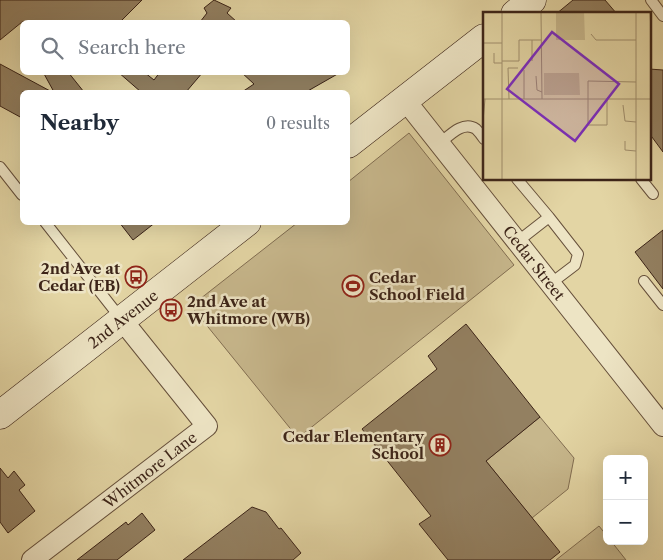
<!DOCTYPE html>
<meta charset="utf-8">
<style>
:root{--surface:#fff;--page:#f6f6f7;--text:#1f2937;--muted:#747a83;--line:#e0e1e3}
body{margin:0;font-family:"Libre Caslon Text",serif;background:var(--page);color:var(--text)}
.controls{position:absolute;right:15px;bottom:15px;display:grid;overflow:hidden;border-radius:8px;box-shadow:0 5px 20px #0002}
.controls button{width:45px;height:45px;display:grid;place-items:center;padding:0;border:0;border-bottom:1px solid var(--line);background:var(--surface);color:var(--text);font:25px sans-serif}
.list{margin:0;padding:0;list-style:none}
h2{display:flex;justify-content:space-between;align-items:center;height:65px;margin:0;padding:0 20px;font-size:21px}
h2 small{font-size:16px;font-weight:400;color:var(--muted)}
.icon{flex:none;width:28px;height:28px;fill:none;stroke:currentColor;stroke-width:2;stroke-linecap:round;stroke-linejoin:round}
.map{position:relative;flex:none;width:663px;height:560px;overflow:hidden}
.search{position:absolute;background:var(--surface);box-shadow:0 5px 20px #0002;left:20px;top:20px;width:330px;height:55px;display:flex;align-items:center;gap:12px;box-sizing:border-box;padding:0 18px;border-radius:8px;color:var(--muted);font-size:19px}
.panel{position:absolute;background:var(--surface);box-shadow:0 5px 20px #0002;left:20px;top:90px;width:330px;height:135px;border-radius:8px}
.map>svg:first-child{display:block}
.green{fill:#c7b78c;stroke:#826e52}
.building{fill:#938061;stroke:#3c2418}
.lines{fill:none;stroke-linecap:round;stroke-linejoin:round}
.lane-casing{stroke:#66503b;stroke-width:12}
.street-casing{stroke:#66503b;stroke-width:22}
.secondary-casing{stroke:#3c2418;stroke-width:29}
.lane{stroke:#ede4c4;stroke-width:10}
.street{stroke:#ede4c4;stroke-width:20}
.secondary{stroke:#ede4c4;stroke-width:28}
.labels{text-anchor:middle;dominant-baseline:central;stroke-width:5;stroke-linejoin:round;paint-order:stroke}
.street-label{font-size:15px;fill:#3c2418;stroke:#ede4c4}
.poi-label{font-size:15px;font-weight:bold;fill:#3c2418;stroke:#ede4c4;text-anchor:end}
.inset-road{fill:none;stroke:#a08e6c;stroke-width:1}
.view{fill:#7b2cbf;fill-opacity:0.15;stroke:#7b2cbf;stroke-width:2.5}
.inset-edge{fill:none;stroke:#3c2418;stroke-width:2.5}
</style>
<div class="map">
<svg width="663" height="560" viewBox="0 0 663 560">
<rect width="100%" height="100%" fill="#e3d5a4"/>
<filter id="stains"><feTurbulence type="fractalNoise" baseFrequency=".004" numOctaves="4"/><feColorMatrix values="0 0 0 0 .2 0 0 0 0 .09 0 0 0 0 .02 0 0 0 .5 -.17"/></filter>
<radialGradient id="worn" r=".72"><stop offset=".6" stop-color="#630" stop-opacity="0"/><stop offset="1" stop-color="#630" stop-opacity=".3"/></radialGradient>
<path class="green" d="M 409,133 L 514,265 L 298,438 L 191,306 L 297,223 L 348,222 L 348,182 Z
M 540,417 L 574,458 L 568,489 L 532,518 L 486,461 Z
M 599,526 L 607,536 L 607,541 L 611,541 L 626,560 L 556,560 Z"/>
<path class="building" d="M 0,0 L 142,0 L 120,22 L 22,22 L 0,40 Z
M 214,0 L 231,8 L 227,13 L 237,22 L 200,22 L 207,13 L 204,8 Z
M 573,0 L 605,0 L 617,14 L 556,14 Z
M 0,64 L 52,92 L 22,92 L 22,118 L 0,106 Z
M 649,69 L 663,70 L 663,152 L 649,133 Z
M 43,72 L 68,72 L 84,92 L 54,92 Z
M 118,72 L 144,72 L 154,80 L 160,72 L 203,72 L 186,92 L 141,92 Z
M 241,72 L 341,72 L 306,92 L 242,92 L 254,84 Z
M 119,222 L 156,222 L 133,240 Z
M 663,230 L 663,289 L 635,252 Z
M 466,324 L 540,417 L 486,461 L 560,552 L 550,560 L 448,560 L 419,524 L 431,516 L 362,429 L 437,369 L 428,356 Z
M 0,468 L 8,478 L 14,471 L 25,485 L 19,490 L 35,511 L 8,533 L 0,522 Z
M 252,507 L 266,512 L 279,529 L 281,528 L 301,553 L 293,560 L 183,560 Z
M 142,513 L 155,530 L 117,560 L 77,560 L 126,522 L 128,525 Z"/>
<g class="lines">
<g class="lane-casing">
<path id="lane" d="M 651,0 L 663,16
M 439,144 C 449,136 463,120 476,129 C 479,132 482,136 484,139
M 0,167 L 22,195
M 517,179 L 549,217
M 641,179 L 653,194
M 45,222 L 122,320
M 517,242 L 549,217 L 578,254 L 575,265 L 550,284
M 644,281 L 663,305"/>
</g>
<g class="street-casing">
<path id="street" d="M 405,100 L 663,426
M 32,560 L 207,426 L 122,320"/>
</g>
<g class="secondary-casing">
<path id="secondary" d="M 515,14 L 532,0
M 348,144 L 484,38
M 0,415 L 247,222"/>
</g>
<use href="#lane" class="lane"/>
<use href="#street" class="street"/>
<use href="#secondary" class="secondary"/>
</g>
<defs>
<g id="bus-ring" transform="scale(1.125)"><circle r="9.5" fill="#ede4c4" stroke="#8f2418" stroke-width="1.5"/><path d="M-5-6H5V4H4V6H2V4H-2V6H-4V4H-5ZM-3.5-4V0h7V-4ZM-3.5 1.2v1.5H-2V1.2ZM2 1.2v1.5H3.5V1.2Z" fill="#8f2418"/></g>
<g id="stadium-ring" transform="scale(1.125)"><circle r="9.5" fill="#ede4c4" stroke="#8f2418" stroke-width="1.5"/><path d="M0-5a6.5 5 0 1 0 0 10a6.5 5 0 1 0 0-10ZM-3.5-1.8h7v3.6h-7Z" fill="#8f2418"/></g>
<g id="building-ring" transform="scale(1.125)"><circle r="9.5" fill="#ede4c4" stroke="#8f2418" stroke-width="1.5"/><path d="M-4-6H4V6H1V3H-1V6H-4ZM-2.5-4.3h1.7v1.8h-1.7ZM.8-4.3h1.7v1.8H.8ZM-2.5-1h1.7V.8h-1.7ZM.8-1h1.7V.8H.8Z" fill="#8f2418"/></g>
</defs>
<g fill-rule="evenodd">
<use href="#bus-ring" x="136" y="277"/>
<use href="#stadium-ring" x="353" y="286"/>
<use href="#bus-ring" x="171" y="310"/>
<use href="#building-ring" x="440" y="445"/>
</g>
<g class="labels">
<g class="street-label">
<text transform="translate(534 263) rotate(52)">Cedar Street</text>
<text transform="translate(123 319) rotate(-38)">2nd Avenue</text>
<text transform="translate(150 470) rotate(-38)">Whitmore Lane</text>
</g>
<g class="poi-label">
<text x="120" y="268">2nd Ave at<tspan x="120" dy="17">Cedar (EB)</tspan></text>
<text x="369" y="277" text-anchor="start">Cedar<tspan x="369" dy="17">School Field</tspan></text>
<text x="187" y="301" text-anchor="start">2nd Ave at<tspan x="187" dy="17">Whitmore (WB)</tspan></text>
<text x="424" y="436">Cedar Elementary<tspan x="424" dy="17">School</tspan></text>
</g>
</g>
<g transform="translate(483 12)">
<rect width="168" height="168" fill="#e3d5a4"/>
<path d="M 73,0 L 101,0 L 102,28 L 73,28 ZM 61,61 L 96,61 L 97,83 L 61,83 Z" fill="#c7b78c"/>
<path class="inset-road" d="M 58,0 L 59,87M 153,0 L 153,167M 167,0 L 168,19M 108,22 L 113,28 L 153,28M 168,23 L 168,41M 0,31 L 19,31M 11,41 L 11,51 L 19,51M 19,49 L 36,49 L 36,28 L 58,28M 49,49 L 49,28M 53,64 L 54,78 L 59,80M 0,87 L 168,87M 26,87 L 25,56 L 35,56M 41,87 L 41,58M 124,87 L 124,113 L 105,113 L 105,69 L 153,70M 140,93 L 142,109 L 153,110M 0,109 L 2,87M 142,129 L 142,138 L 153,139M 19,167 L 19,0"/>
<path class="view" d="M 69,20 L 136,72 L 92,129 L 24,77 Z"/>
<rect width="168" height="168" class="inset-edge"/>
</g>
<rect width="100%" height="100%" filter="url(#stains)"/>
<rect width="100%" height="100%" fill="url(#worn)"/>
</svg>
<div class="controls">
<button>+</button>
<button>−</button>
</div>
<div class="search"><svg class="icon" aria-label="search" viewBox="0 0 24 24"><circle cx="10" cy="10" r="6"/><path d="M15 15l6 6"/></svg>Search here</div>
<section class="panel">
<h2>Nearby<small>0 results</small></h2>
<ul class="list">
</ul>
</section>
</div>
